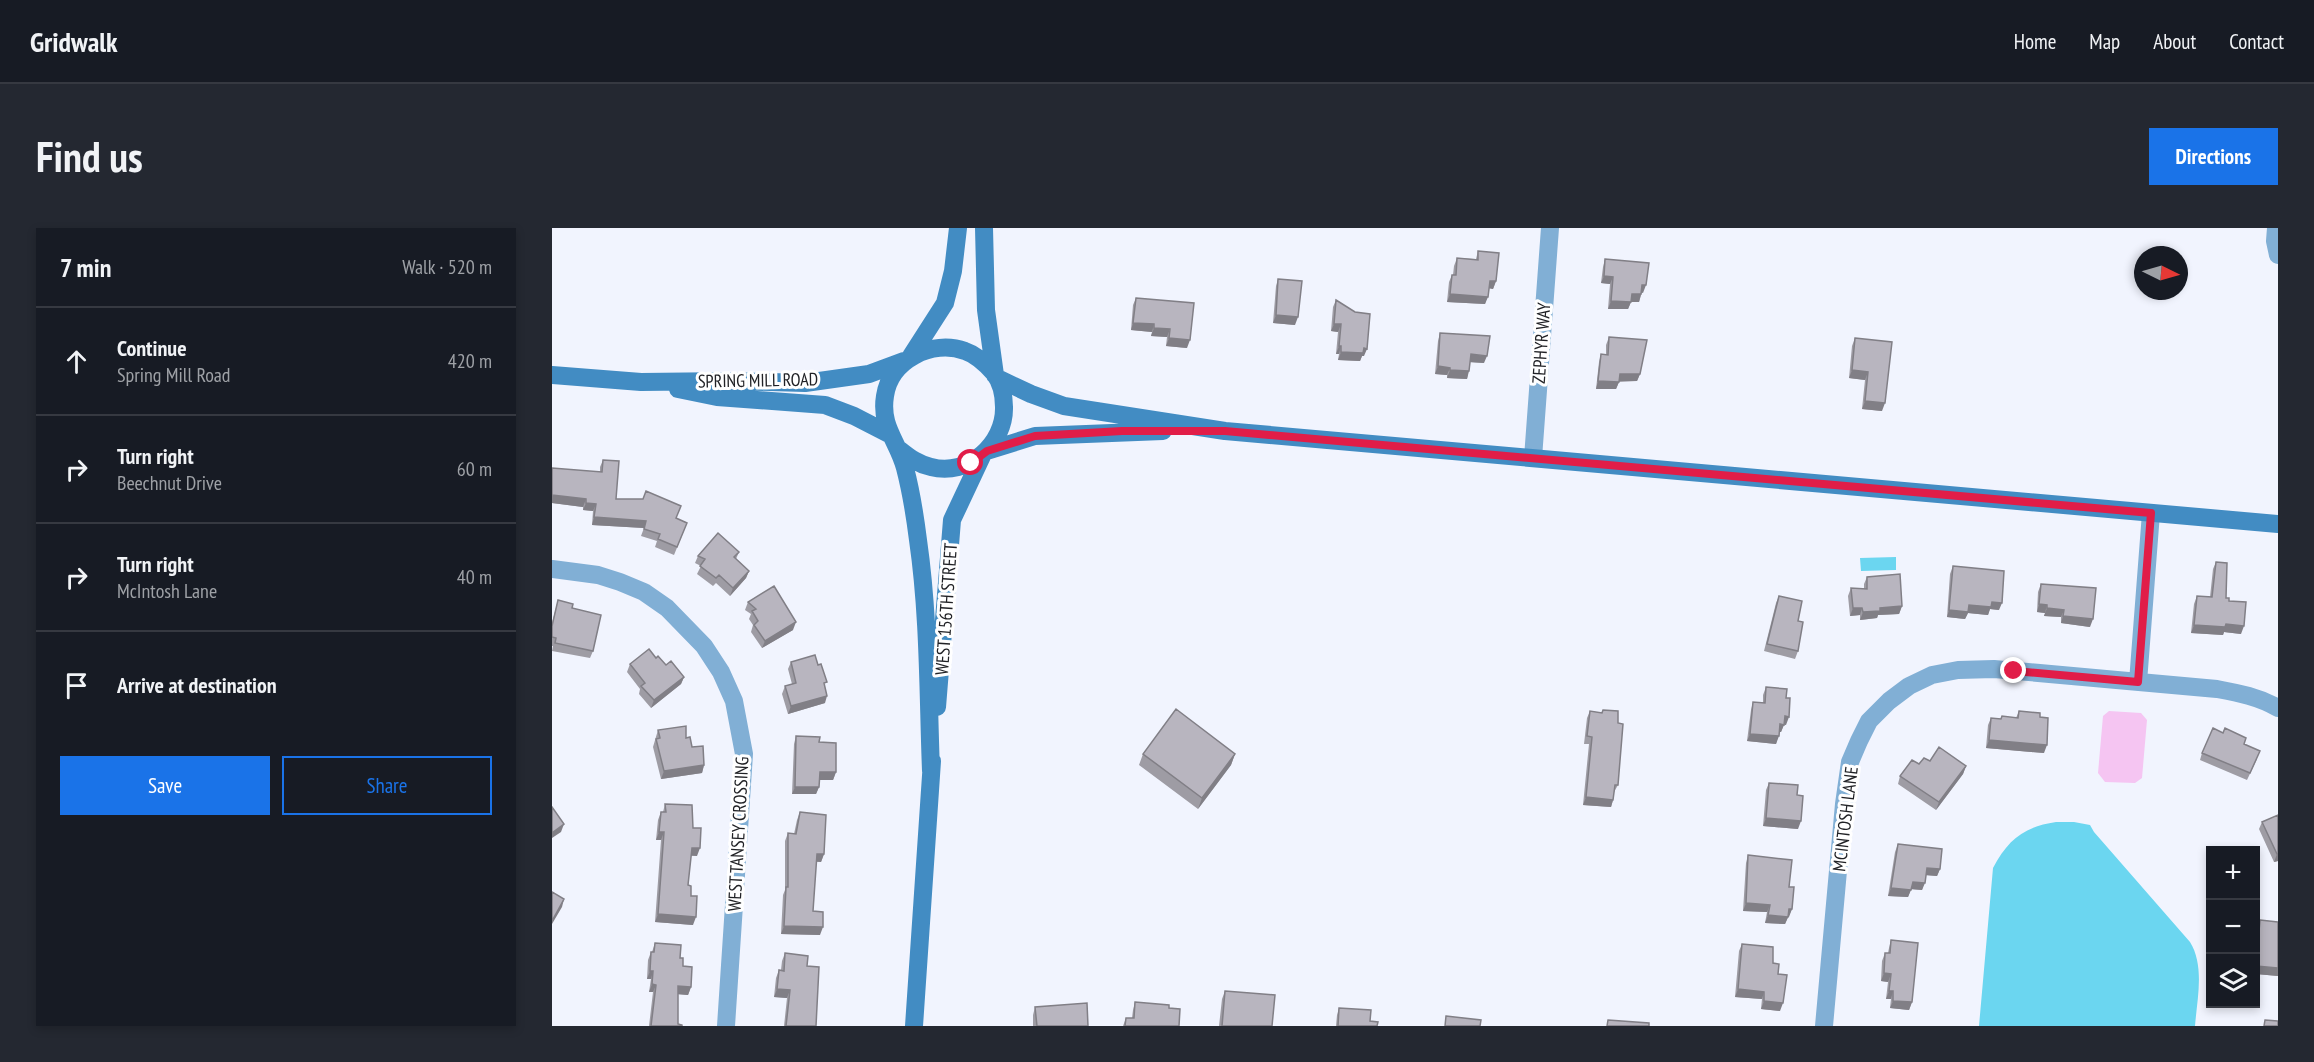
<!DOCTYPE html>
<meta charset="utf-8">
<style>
:root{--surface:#171b24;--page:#242831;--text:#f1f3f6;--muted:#9ea1a6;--line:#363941;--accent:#1a73e8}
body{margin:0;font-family:"PT Sans Narrow",sans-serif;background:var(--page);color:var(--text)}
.controls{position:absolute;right:18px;bottom:18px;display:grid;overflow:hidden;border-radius:0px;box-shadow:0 3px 9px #0003}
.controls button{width:54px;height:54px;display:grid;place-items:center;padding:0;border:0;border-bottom:2px solid var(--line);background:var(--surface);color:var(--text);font:30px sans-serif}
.compass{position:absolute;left:1582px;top:18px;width:54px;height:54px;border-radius:50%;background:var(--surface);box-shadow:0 3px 9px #0003;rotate:95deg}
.stop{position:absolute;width:18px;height:18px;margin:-14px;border:4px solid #e11d48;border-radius:50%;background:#fff}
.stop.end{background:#e11d48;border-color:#fff;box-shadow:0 2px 6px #0008}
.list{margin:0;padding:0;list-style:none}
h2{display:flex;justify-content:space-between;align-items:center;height:78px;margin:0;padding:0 24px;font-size:26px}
h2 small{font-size:20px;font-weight:400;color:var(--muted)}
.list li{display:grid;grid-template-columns:39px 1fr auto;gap:18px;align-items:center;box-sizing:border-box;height:108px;padding:0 24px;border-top:2px solid var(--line)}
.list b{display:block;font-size:22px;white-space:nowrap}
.list p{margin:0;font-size:20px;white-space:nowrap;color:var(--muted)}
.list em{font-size:20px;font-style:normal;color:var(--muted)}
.actions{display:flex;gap:12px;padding:18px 24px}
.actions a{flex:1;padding:14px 0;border:2px solid var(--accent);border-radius:0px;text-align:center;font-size:21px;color:var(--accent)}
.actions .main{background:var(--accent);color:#fff}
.icon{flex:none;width:33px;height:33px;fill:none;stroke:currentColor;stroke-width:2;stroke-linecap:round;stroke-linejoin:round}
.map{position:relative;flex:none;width:1726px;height:798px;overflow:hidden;border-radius:0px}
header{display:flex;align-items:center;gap:36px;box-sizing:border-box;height:84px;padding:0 30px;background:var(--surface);border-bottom:2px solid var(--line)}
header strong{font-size:28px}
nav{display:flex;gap:33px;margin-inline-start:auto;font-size:21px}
.intro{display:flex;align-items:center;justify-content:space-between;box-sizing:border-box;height:144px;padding:0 36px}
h1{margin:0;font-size:42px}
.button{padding:15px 27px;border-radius:0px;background:var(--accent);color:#fff;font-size:21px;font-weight:700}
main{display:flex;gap:36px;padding:0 36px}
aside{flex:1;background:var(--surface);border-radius:0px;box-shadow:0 3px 9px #0003}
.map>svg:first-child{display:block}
.green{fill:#f5c5f2}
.water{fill:#6bd6f0}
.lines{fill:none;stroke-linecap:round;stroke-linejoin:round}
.street{stroke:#81afd5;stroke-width:18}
.secondary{stroke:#428cc3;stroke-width:18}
.wall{fill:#9e9ca4}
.shaded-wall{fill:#817f86}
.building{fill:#b8b5bf;stroke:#817f86;stroke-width:1.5}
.route{stroke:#e11d48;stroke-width:8}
.labels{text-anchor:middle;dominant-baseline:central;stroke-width:6;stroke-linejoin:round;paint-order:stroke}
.street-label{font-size:18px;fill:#212226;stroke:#fff}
</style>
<header>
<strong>Gridwalk</strong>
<nav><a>Home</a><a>Map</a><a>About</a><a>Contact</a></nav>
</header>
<div class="intro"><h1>Find us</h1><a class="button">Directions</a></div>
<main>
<aside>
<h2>7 min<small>Walk · 520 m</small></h2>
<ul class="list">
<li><svg class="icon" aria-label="ahead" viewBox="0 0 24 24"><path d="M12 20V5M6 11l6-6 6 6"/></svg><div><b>Continue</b><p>Spring Mill Road</p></div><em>420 m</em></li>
<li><svg class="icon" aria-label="right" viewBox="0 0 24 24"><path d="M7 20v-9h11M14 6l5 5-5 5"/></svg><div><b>Turn right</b><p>Beechnut Drive</p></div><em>60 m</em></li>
<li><svg class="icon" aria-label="right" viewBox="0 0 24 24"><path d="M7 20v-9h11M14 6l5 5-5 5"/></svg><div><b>Turn right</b><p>McIntosh Lane</p></div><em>40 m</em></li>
<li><svg class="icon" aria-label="arrive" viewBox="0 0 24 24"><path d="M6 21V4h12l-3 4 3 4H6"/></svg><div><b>Arrive at destination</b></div></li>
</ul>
<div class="actions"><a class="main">Save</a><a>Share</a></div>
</aside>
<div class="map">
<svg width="1726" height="798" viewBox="0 0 1726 798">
<rect width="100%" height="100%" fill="#f1f4fe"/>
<path class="green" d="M 1557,483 L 1589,485 L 1595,492 L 1590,550 L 1583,555 L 1553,554 L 1546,545 L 1551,488 Z"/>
<path class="water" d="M 1344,329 L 1344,342 L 1309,343 L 1308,330 Z
M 1504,594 L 1522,594 L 1538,597 L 1542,604 L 1638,714 C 1653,738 1645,772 1643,798 L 1427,798 L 1441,640 C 1456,612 1471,599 1504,594 Z"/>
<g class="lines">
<path class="street" d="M 1724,0 L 1723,13 L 1726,27
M 981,230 L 998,0
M 0,341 L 46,347 L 68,354 L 92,364 L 115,380 L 152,418 L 169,444 L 182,473 L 192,526 L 174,798
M 1586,454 L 1599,285
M 1272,798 L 1292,576 L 1298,534 L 1307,513 L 1317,493 L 1337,473 L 1357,458 L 1380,447 L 1406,442 L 1442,441 L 1665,461 C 1687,465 1707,469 1726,480"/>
<path class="secondary" d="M 432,0 L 434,82 L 443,147
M 359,128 L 393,75 L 401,43 L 406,0
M 0,147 L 89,154 L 179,153 L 253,155 L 317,146 L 352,133
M 445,150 L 479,166 L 512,178 L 673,203 L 1726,296
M 126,161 L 165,169 L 273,177 L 302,188 L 337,206
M 348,222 C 358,230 366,236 379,239 C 416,249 453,216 452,179 C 452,168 449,154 442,145 C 434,136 425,127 413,123 C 380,111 338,132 333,168 C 328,199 346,213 353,240 C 359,263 363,288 366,312 C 377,388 376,466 379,543
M 435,223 L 483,208 L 611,203
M 385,479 L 400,292 L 431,226
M 362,798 L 380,533"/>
</g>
<path class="wall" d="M 926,23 L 944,53 L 941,61 L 937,60 L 933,76 L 895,74 L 897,54 L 900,47 L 901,47 L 902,38 L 905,30 L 924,31 Z
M 1053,31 L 1091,65 L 1090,64 L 1087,74 L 1079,74 L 1076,81 L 1056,81 L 1058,56 L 1049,55 L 1051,39 Z
M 726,51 L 743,97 L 721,95 L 724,58 Z
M 584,70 L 635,120 L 614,118 L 615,109 L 599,108 L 600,104 L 579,102 L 581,77 Z
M 784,72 L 803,84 L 812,128 L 810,128 L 808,133 L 786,132 L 787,126 L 784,126 L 786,104 L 779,103 L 781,79 Z
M 888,105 L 932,135 L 918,134 L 915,151 L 895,150 L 895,147 L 883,146 L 886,113 Z
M 1057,109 L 1088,146 L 1085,153 L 1067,154 L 1064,161 L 1044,161 L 1047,134 L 1049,126 L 1054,127 L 1054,117 Z
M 1303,110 L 1330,183 L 1310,181 L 1313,152 L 1297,150 L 1300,118 Z
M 51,232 L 64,271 L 124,290 L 135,295 L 122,327 L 103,319 L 105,313 L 89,308 L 92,300 L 40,297 L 41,283 L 31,282 L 31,279 L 0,275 L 48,244 L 48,239 Z
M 187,324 L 184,331 L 197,343 L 194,350 L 178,368 L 164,355 L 161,358 L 145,346 L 149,338 L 143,335 L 146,328 Z
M 1664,334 L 1674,370 L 1677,373 L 1689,406 L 1672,404 L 1671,407 L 1639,405 L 1642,376 L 1645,368 L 1658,369 L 1661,341 Z
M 1401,338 L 1447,382 L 1438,381 L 1436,387 L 1416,385 L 1413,391 L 1395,389 L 1398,346 Z
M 1315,349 L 1350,378 L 1347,386 L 1326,387 L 1325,390 L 1308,392 L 1308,387 L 1298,388 L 1296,368 L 1299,360 L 1312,361 L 1312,356 Z
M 1489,356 L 1538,399 L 1509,395 L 1509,389 L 1492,388 L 1493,385 L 1485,384 L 1486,364 Z
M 1227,368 L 1246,393 L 1246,423 L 1243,431 L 1212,423 L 1224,375 Z
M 6,372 L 20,380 L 41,423 L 38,430 L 0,423 L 1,418 L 0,418 L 0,395 Z
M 196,374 L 241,402 L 210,420 L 199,404 L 201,397 L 197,391 L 199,386 L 193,382 Z
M 104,430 L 132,449 L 129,456 L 99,480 L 87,466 L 88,461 L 75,444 L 78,436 Z
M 239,434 L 273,459 L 273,475 L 236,486 L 230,466 L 233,458 L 240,456 L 236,441 Z
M 1214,459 L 1234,470 L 1234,497 L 1232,496 L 1229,504 L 1227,504 L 1224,516 L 1195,513 L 1199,482 L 1201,474 L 1211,475 L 1211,467 Z
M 1051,482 L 1066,557 L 1062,564 L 1061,572 L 1059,579 L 1031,577 L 1037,516 L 1032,516 L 1035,490 L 1038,483 L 1050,485 Z
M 1467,483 L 1492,525 L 1434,520 L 1436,497 L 1439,490 L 1449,491 L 1464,490 Z
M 106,502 L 134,510 L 152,537 L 150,545 L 109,551 L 101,519 Z
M 1671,505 L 1692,516 L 1705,531 L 1695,552 L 1648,532 L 1650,525 Z
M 244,508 L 267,514 L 284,544 L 281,552 L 267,552 L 267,559 L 264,566 L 240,566 L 242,516 Z
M 591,526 L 683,526 L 679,537 L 646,581 L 587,537 Z
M 1378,533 L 1414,538 L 1411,546 L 1384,582 L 1346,556 L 1348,548 L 1367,536 Z
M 1217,555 L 1245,567 L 1246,601 L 1211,598 L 1214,562 Z
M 113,576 L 141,600 L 145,628 L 139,628 L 136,657 L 139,668 L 141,697 L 103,694 L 109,612 L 104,612 L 106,592 L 109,584 L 111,584 Z
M 248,584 L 272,626 L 269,634 L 264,634 L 261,683 L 268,707 L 229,706 L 231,667 L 233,662 L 233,613 L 236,605 L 242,606 L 245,592 Z
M 1726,587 L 1726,633 L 1722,634 L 1707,601 L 1710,594 Z
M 1346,616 L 1388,641 L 1385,648 L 1374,647 L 1370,662 L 1359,661 L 1356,669 L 1336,668 L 1343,624 Z
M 1196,627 L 1237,659 L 1240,681 L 1233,696 L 1213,695 L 1215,684 L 1191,683 L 1194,635 Z
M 1708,692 L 1726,694 L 1726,748 L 1704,746 L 1704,715 L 1705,700 Z
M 1339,712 L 1360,774 L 1357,782 L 1338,780 L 1339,771 L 1334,771 L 1336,754 L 1329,753 L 1330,733 L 1333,725 L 1336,725 L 1337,720 Z
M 103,715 L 128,730 L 139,759 L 136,767 L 126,766 L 126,796 L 130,798 L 97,798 L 101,764 L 97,764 L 99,751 L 95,751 L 96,732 L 99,724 L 100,724 Z
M 1190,716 L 1221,735 L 1228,783 L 1209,781 L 1210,771 L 1183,769 L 1187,723 Z
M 233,725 L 255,738 L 264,798 L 232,798 L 235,770 L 222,769 L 224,750 L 227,742 L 229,742 L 230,733 Z
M 673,763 L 720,798 L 667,798 L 670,771 Z
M 583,774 L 617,780 L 627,798 L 571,798 L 574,790 L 580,790 L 581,782 Z
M 483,779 L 536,798 L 481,798 L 481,787 Z
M 787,780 L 818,793 L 825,798 L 784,798 L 785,787 Z"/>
<path class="shaded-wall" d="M 1052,48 L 1061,49 L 1058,56 L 1049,55 Z
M 938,53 L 944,53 L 941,61 L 936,60 Z
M 1090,57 L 1094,57 L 1091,65 L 1087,64 Z
M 898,66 L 936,69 L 933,76 L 895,74 Z
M 1080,66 L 1089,66 L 1087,74 L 1079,74 L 1076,81 L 1056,81 L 1059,73 Z
M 724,87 L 746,89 L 743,97 L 721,95 Z
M 581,95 L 602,96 L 600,104 L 579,102 Z
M 782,96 L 789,96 L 786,104 L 779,103 Z
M 602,100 L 618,101 L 615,109 L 599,108 Z
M 617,110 L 638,112 L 635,120 L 614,118 Z
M 787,118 L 789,118 L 787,126 L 784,126 Z
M 812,120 L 815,121 L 812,128 L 810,128 L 808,133 L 786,132 L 789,124 Z
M 919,126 L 935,128 L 932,135 L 916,134 Z
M 886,138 L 898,140 L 895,147 L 883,146 Z
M 898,142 L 917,143 L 915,151 L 895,150 Z
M 1300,142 L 1316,144 L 1313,152 L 1297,150 Z
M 1068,146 L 1088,146 L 1085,153 L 1065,153 Z
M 1046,153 L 1067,154 L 1064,161 L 1044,161 Z
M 1313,173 L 1333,175 L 1330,183 L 1310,181 Z
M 0,267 L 34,271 L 31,279 L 0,275 Z
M 34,275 L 44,276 L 41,283 L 31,282 Z
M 42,289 L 94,293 L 92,300 L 40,297 Z
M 197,343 L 194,350 L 178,368 L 181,360 Z
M 1440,374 L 1450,375 L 1447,382 L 1438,381 L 1436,387 L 1416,385 L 1413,391 L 1395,389 L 1397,382 L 1417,377 Z
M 1487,376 L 1495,377 L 1493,385 L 1485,384 Z
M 1350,378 L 1347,386 L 1326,387 L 1325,390 L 1308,392 L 1311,384 L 1328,380 Z
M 1301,380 L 1310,380 L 1308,387 L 1298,388 Z
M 1495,380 L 1512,382 L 1509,389 L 1492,388 Z
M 1511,388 L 1541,391 L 1538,399 L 1509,395 Z
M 244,394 L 241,402 L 210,420 L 213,413 Z
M 1674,396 L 1692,398 L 1689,406 L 1672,404 L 1671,407 L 1639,405 L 1642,397 Z
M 132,449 L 129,456 L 99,480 L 102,472 Z
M 275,468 L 273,475 L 236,486 L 239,478 Z
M 1233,488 L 1237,489 L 1234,497 L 1230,496 Z
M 1228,496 L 1232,497 L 1229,504 L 1225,504 Z
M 1198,506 L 1227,508 L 1224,516 L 1195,513 Z
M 1437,512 L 1495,517 L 1492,525 L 1434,520 Z
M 683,526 L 679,537 L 646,581 L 650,570 Z
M 152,537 L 150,545 L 109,551 L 112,543 Z
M 1414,538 L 1411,546 L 1384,582 L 1387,574 Z
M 268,544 L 284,544 L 281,552 L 265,552 Z
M 243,559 L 267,559 L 264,566 L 240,566 Z
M 1034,569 L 1061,572 L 1059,579 L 1031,577 Z
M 1214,590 L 1249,593 L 1246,601 L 1211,598 Z
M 12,596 L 9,604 L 0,610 L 0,605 Z
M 107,604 L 112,604 L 109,612 L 104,612 Z
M 140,620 L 148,620 L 145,628 L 137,627 Z
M 265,626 L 272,626 L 269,634 L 262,633 Z
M 1725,626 L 1726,626 L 1726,633 L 1722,634 Z
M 1375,640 L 1388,641 L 1385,648 L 1372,647 Z
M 1361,654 L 1373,655 L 1370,662 L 1358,661 Z
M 1339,660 L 1359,662 L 1356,669 L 1336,668 Z
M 12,671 L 10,679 L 0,696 L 0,693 Z
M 1194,675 L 1218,677 L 1215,684 L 1191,683 Z
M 1237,681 L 1240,681 L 1237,689 L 1234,688 Z
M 106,686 L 144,689 L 141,697 L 103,694 Z
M 1216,687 L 1236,689 L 1233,696 L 1213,695 Z
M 232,698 L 271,699 L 268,707 L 229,706 Z
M 1704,738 L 1726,740 L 1726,748 L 1704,746 Z
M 98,743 L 101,743 L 99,751 L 95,751 Z
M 1332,745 L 1339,746 L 1336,754 L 1329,753 Z
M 100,756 L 104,757 L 101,764 L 97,764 Z
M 126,758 L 139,759 L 136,767 L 123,766 Z
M 225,761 L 238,762 L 235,770 L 222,769 Z
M 1186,761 L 1212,764 L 1210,771 L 1183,769 Z
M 1337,763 L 1341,763 L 1339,771 L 1334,771 Z
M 1212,773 L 1231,775 L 1228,783 L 1209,781 Z
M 1341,773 L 1360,774 L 1357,782 L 1338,780 Z"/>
<path class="building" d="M 926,23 L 947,25 L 944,53 L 938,53 L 936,69 L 898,66 L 900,47 L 904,47 L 905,30 L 926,32 Z
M 1053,31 L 1097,35 L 1094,57 L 1090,57 L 1089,66 L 1080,66 L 1079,74 L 1059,73 L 1061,49 L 1052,48 Z
M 726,51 L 750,53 L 746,89 L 724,87 Z
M 584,70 L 642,75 L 638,112 L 617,110 L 618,101 L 602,100 L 602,96 L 581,95 Z
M 784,72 L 803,84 L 818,86 L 815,121 L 812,120 L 811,125 L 789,124 L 789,118 L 787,118 L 789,96 L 782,96 Z
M 888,105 L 938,108 L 935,128 L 919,126 L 917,143 L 898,142 L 898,140 L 886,138 Z
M 1057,109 L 1095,112 L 1088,146 L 1068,146 L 1067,154 L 1046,153 L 1049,126 L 1056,127 Z
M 1303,110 L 1340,114 L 1333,175 L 1313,173 L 1316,144 L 1300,142 Z
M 51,232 L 67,233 L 64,271 L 91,271 L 94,263 L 129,278 L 124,290 L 135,295 L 125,319 L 106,311 L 108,306 L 92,301 L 94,293 L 42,289 L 44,276 L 34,275 L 34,271 L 0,267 L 0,240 L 50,244 Z
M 166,305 L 187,324 L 182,329 L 197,343 L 181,360 L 167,347 L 164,350 L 148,338 L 153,331 L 146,328 Z
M 1664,334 L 1675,335 L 1674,370 L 1677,370 L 1677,373 L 1694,374 L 1692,398 L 1674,396 L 1673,399 L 1642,397 L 1645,368 L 1660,369 Z
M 1401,338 L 1452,343 L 1450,375 L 1440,374 L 1439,379 L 1417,377 L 1416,384 L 1397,382 Z
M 1348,346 L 1350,378 L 1328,380 L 1328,383 L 1311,384 L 1310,380 L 1301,380 L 1299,360 L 1315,361 L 1315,349 Z
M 1489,356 L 1544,360 L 1541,391 L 1511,388 L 1512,382 L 1495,380 L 1495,377 L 1487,376 Z
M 222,358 L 244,394 L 213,413 L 202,397 L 206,393 L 200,383 L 204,381 L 196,374 Z
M 1227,368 L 1250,373 L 1246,393 L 1251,394 L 1246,423 L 1215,416 Z
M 6,372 L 21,376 L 20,380 L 49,387 L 41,423 L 3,415 L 4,410 L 0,409 L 0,398 Z
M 97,421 L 104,430 L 106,428 L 114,437 L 119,433 L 132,449 L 102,472 L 89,458 L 93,455 L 78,436 Z
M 263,427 L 266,437 L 269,436 L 275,454 L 272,455 L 275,468 L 239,478 L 233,458 L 244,455 L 239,434 Z
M 1214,459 L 1235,461 L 1234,470 L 1238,470 L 1237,489 L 1233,488 L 1232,497 L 1228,496 L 1227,508 L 1198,506 L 1201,474 L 1213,475 Z
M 624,481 L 683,526 L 650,570 L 591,526 Z
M 1051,482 L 1066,483 L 1066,495 L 1071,496 L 1066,557 L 1063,557 L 1061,572 L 1034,569 L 1040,509 L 1035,508 L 1038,483 L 1050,485 Z
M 1467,483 L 1488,485 L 1488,489 L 1496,490 L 1495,517 L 1437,512 L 1439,490 L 1449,491 L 1450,488 L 1466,490 Z
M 134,498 L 134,510 L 138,509 L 140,519 L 151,518 L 152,537 L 112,543 L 104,511 L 108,510 L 106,502 Z
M 1661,500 L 1671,505 L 1673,500 L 1694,510 L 1692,516 L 1708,523 L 1698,545 L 1650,525 Z
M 244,508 L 268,509 L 267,514 L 284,515 L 284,544 L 268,544 L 267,559 L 243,559 Z
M 1387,519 L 1414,538 L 1387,574 L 1348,548 L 1360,532 L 1367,536 L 1372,530 L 1378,533 Z
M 1217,555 L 1246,557 L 1245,567 L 1251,568 L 1249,593 L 1214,590 Z
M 113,576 L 140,577 L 141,600 L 149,600 L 148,620 L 140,620 L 136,657 L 139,658 L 139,668 L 145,668 L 144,689 L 106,686 L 112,604 L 107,604 L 109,584 L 114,584 Z
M 0,579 L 12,596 L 0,605 Z
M 248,584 L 274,587 L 272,626 L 265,626 L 261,683 L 271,684 L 271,699 L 232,698 L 234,659 L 236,659 L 236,605 L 244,606 Z
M 1726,587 L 1726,626 L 1725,626 L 1710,594 Z
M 1346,616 L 1390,621 L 1388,641 L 1375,640 L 1373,655 L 1361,654 L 1359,662 L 1339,660 Z
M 1196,627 L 1240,632 L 1237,659 L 1242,659 L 1240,681 L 1237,681 L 1236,689 L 1216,687 L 1218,677 L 1194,675 Z
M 0,664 L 12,671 L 0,693 Z
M 1708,692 L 1726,694 L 1726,740 L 1704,738 Z
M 1339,712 L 1366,715 L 1360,774 L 1341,773 L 1341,763 L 1337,763 L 1339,746 L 1332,745 L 1333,725 L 1338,725 Z
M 103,715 L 129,717 L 128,730 L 131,730 L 131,738 L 140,739 L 139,759 L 126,758 L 126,796 L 130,797 L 130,798 L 99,798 L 104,757 L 100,756 L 101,743 L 98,743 L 99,724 L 102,724 Z
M 1190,716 L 1221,719 L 1221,735 L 1227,736 L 1226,746 L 1235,747 L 1231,775 L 1212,773 L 1212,764 L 1186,761 Z
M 233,725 L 256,728 L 255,738 L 267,739 L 264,798 L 234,798 L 238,762 L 225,761 L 227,742 L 232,743 Z
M 673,763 L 723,767 L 720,798 L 670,798 Z
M 583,774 L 617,777 L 617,780 L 628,781 L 627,798 L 573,798 L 574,790 L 582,790 Z
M 535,775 L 536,798 L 485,798 L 483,779 Z
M 787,780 L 819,782 L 818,793 L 826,794 L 825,798 L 786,798 Z
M 894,788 L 929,792 L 928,798 L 893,798 Z
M 1056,792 L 1097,795 L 1097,798 L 1055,798 Z
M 1713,792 L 1726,793 L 1726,798 L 1712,798 Z"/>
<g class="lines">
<path class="route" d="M 419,235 L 435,223 L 483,208 L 570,203 L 673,203 L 1599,285 L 1586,454 L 1462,443"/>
</g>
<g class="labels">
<g class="street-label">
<text transform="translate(989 115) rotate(-86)">ZEPHYR WAY</text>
<text transform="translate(206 152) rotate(-1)">SPRING MILL ROAD</text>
<text transform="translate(394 381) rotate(-86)">WEST 156TH STREET</text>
<text transform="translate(1293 591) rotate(-83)">MCINTOSH LANE</text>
<text transform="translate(186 606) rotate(-87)">WEST TANSEY CROSSING</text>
</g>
</g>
</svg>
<div class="controls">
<button>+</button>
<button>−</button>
<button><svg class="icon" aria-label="layers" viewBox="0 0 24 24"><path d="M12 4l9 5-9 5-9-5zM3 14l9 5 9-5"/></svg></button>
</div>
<svg class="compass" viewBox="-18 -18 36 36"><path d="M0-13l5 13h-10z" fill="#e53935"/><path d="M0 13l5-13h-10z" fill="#9ea1a6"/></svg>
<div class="stop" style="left:419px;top:235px"></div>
<div class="stop end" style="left:1462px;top:443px"></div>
</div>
</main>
